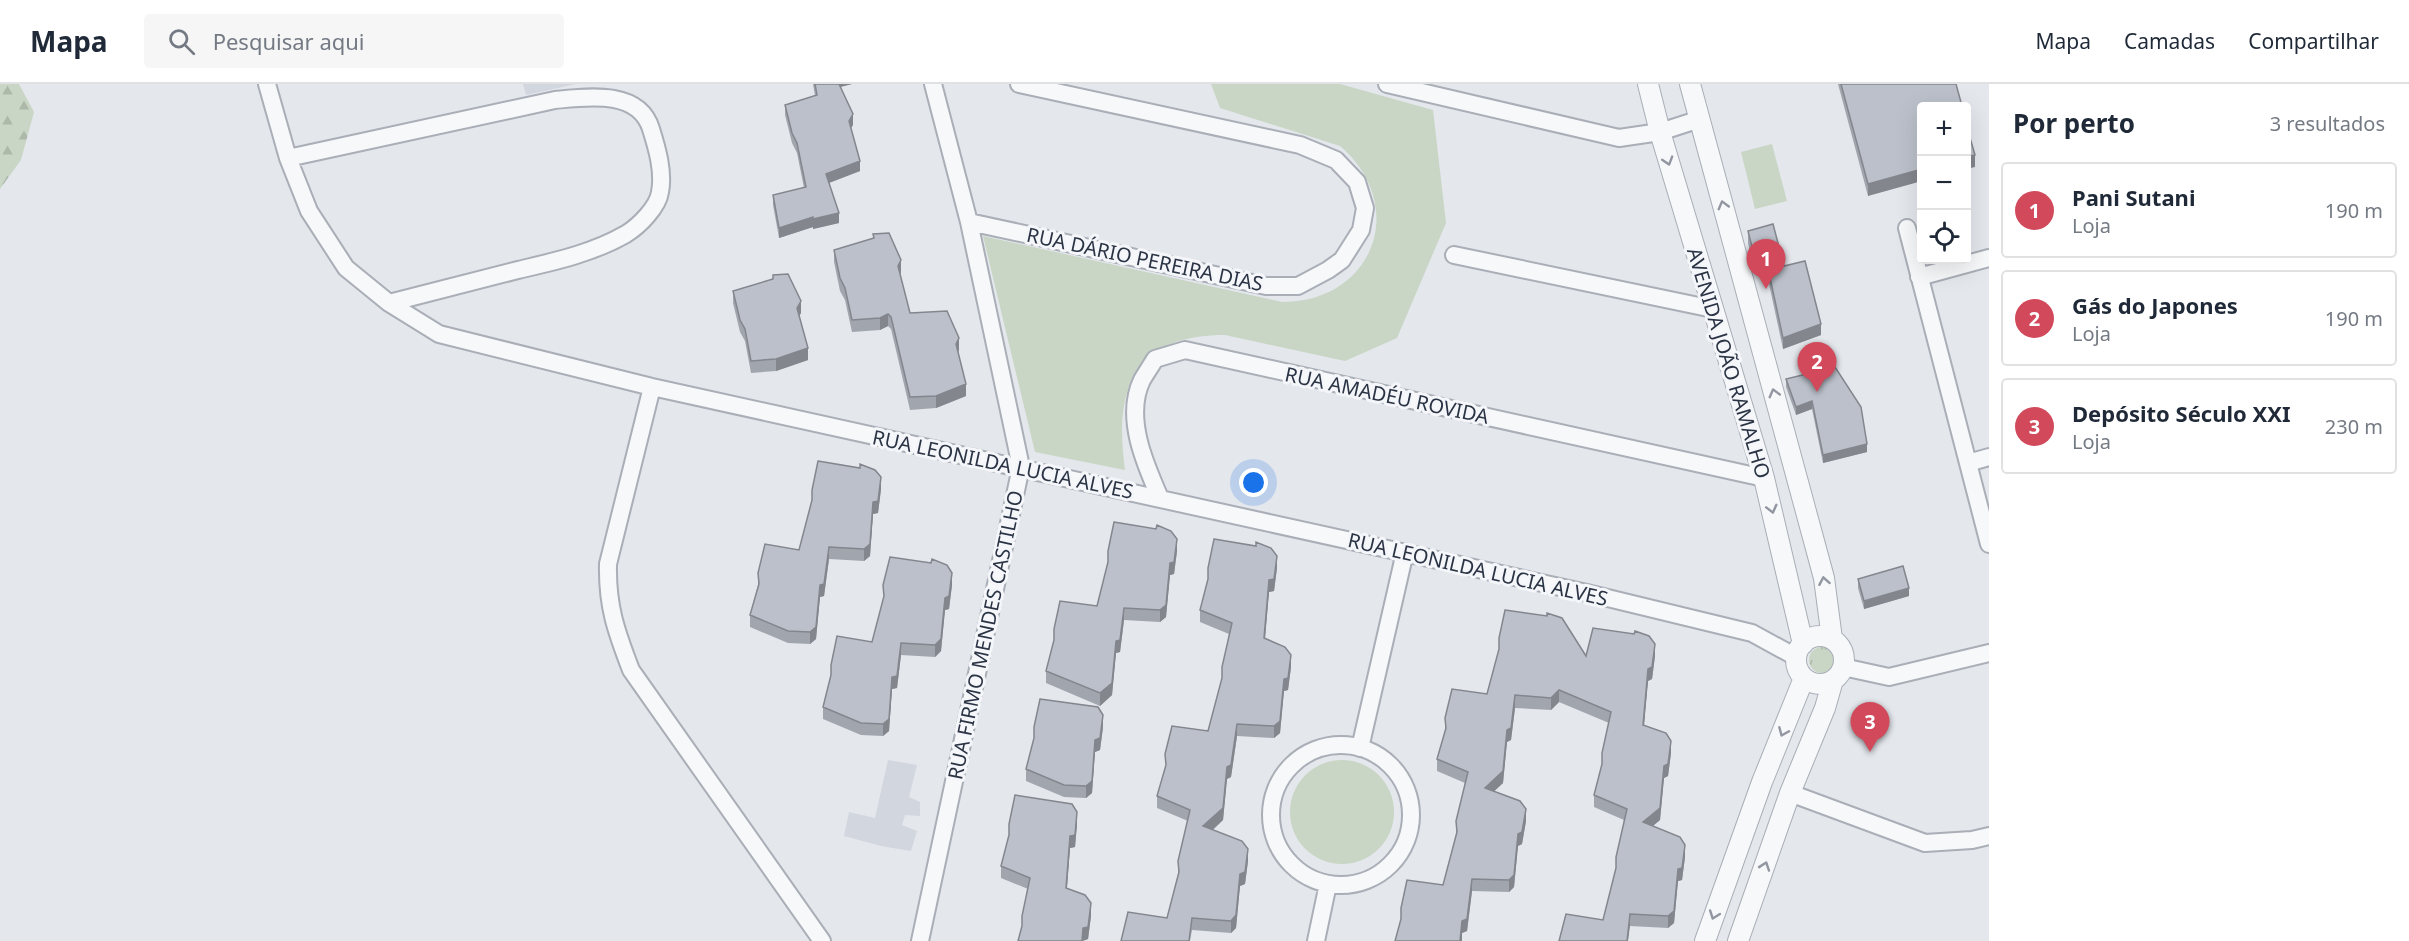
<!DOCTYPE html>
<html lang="pt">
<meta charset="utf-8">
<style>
:root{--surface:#fff;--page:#f6f6f7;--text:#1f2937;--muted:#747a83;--line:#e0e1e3;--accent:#d1495b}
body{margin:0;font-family:"Noto Sans",sans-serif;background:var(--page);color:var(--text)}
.controls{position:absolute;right:18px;top:18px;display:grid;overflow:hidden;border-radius:6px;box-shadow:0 6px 24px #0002}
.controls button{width:54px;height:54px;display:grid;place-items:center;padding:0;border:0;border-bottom:2px solid var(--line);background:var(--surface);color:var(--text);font:30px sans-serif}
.you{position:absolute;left:1254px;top:399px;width:21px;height:21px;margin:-15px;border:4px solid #fff;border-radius:50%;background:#1a73e8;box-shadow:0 0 0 9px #1a73e833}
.badge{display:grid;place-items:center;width:39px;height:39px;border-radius:50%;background:var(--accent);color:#fff;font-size:20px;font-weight:700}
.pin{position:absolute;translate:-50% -50px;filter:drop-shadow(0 2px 3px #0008)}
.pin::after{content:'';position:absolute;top:32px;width:21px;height:18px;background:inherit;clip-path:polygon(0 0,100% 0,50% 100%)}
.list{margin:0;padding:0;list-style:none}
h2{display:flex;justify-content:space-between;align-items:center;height:78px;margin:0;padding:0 24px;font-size:26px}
h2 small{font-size:20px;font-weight:400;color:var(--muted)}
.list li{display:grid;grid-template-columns:39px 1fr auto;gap:18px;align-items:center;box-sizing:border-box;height:96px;margin:0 12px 12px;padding:0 12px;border:2px solid var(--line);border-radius:6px}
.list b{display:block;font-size:22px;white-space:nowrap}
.list p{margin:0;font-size:20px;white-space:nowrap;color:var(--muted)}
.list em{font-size:20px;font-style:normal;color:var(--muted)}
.icon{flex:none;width:33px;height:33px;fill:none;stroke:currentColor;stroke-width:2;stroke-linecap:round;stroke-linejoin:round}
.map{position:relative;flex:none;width:1989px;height:857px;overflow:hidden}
header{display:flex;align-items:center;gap:36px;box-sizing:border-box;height:84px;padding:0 30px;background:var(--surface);border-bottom:2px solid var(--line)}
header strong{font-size:28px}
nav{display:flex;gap:33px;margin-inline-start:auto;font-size:21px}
.search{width:420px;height:54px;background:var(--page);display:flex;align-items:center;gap:15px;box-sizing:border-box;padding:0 21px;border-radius:6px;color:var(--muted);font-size:22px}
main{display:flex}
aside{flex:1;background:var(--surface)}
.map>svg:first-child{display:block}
.built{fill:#d2d6de}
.grass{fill:url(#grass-tufts)}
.forest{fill:url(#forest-firs)}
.park{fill:#c9d6c5}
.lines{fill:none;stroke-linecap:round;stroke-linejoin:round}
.minor-casing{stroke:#a9aeb7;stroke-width:20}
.tertiary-casing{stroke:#a9aeb7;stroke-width:22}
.minor{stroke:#f7f8fa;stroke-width:16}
.tertiary{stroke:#f7f8fa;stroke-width:20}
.wall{fill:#a1a5ae}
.shaded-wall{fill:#83868d}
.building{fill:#bbc0ca;stroke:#83868d;stroke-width:1.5}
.oneway{stroke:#9196a0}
.labels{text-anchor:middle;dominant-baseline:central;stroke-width:6;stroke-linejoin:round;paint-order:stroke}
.street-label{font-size:20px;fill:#2b3445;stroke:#f4f6f9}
</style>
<header>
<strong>Mapa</strong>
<div class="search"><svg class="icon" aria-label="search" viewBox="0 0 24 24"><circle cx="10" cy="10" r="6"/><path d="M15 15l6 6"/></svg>Pesquisar aqui</div>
<nav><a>Mapa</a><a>Camadas</a><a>Compartilhar</a></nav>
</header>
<main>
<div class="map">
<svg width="1989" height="857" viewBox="0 0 1989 857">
<defs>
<pattern id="grass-tufts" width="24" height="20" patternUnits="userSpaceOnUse" patternTransform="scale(1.5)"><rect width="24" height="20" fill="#c9d6c5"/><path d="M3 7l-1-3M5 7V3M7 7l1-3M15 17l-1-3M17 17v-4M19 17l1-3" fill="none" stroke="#adb8ab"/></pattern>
<pattern id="forest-firs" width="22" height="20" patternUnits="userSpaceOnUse" patternTransform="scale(1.5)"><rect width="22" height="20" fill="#c9d6c5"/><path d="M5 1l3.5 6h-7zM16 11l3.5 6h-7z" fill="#adb8ab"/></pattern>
</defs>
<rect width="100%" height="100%" fill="#e4e7ec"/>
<path class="built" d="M 523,0 L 576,0 L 526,11 Z
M 888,676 L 917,681 L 909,713 L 920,718 L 920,732 L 905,731 L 902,741 L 917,747 L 911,767 L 881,762 L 844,752 L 849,728 L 875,734 Z"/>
<path class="grass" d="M1809 576a13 13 0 1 1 26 0a13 13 0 1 1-26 0Z"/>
<path class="forest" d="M 0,0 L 19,0 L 34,28 L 21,76 L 0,105 Z"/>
<path class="park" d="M 1211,0 L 1340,0 L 1433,26 L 1446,139 L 1397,254 L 1345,277 L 1225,251 C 1133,251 1114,305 1125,386 L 1035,368 L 983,152 L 1282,218 C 1373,218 1410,122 1340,62 L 1220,24 Z
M 1772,60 L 1787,117 L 1755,125 L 1741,68 Z
M1290 728a52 52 0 1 1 104 0a52 52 0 1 1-104 0Z"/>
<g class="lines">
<g class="minor-casing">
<path id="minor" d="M 267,0 L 288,74 L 309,127 L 346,184 L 389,219 L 439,250 L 652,303 L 1587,509 L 1752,549 L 1796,573
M 1387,0 L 1619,54 L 1660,48 L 1700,35
M 288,74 L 555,16 C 586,13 639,5 651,45 C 657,64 664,88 660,108 C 658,123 639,142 626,150 C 593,169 556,177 518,186 C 475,197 432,208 389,219
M 969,138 L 1266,202 L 1298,202 L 1328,186 L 1342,176 L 1361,146 L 1365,124 L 1357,98 L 1336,76 L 1300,61 L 1019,0
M 1907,144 L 1989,460
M 1454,171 L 1713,225
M 1919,193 L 1989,174
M 652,303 L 608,480 C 607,522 616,547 631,586 L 822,857
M 1968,379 L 1989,373
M 1160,414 C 1145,380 1124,333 1142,296 C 1146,289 1151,282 1155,275 L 1185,266 L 1764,394
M 1843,583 L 1889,593 L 1989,569
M1271 731a70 70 0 1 1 140 0a70 70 0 1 1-140 0Z
M 1360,664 L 1405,468
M 1790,709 L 1925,759 L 1972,756 L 1989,752
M 920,857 L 1021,383 L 969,138 L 933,0
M 1316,857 L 1328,800"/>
</g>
<g class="tertiary-casing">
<path id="tertiary" d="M 1648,0 L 1660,48 L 1764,394 L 1803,560
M 1690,0 L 1824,494 L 1832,555
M1796 576a24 24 0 1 1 48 0a24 24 0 1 1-48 0Z
M 1705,857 L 1762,698 L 1804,594
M 1738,857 L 1790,709 L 1825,624 L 1833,596"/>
</g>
<use href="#minor" class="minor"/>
<use href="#tertiary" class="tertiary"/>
</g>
<path class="wall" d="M 813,0 L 852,0 L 840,3 L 853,41 L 851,44 L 860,87 L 829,99 L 839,139 L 813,145 L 813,143 L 779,154 L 773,121 L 773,111 L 804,104 L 797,69 L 792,59 L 785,31 L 785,21 L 815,12 Z
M 1838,0 L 1956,0 L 1868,112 Z
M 1748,147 L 1784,182 L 1821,251 L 1783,265 L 1766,186 L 1756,189 L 1748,159 Z
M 873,150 L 901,188 L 900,190 L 910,229 L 959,266 L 958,268 L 966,312 L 936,324 L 910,326 L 891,245 L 888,242 L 880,246 L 852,248 L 845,216 L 840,207 L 834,178 L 834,166 L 873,154 Z
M 773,191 L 801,229 L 799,232 L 808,276 L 776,287 L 751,289 L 745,257 L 740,248 L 733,219 L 733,207 L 773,195 Z
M 1786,295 L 1867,368 L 1823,379 L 1812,325 L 1796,331 L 1786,303 Z
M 881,405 L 878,429 L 873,430 L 870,472 L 864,477 L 829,475 L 824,512 L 820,513 L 816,555 L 810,560 L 788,559 L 750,543 L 750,531 L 758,501 L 758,489 L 799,466 Z
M 1108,467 L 1177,467 L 1174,490 L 1170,491 L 1166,533 L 1160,538 L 1124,536 L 1120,568 L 1116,569 L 1112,611 L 1100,622 L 1046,599 L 1046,587 L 1054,558 L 1054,545 L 1097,522 L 1108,479 Z
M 1277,484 L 1274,507 L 1269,508 L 1265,555 L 1291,583 L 1288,606 L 1284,607 L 1280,649 L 1274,654 L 1237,652 L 1231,693 L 1227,695 L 1223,736 L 1213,746 L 1248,777 L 1245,800 L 1240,802 L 1236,844 L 1231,849 L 1192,846 L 1190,857 L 1121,857 L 1167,834 L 1178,790 L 1178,777 L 1188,737 L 1157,724 L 1157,712 L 1208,647 L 1222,595 L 1229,550 L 1200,538 L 1200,526 Z
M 1858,495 L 1909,512 L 1864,525 L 1858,504 Z
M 952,501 L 949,525 L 945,526 L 941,567 L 935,573 L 901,571 L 897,604 L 892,605 L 889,647 L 883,652 L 861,651 L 823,635 L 823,623 L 872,558 Z
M 1499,554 L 1586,572 L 1655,572 L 1652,595 L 1648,597 L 1644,641 L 1671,669 L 1668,692 L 1664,694 L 1660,736 L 1653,742 L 1685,773 L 1682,796 L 1678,797 L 1674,839 L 1668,844 L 1630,842 L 1603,836 L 1616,784 L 1624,736 L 1594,723 L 1594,711 L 1602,682 L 1602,669 L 1609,639 L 1559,618 L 1551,626 L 1515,624 L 1511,656 L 1507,658 L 1503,699 L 1494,707 L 1526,737 L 1522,760 L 1518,762 L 1514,803 L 1509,808 L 1472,807 L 1467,847 L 1462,849 L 1462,857 L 1395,857 L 1443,801 L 1456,750 L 1456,737 L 1465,699 L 1437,687 L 1437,675 L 1445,646 L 1445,634 L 1487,610 L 1499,567 Z
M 1103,643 L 1100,666 L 1095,668 L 1092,709 L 1086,714 L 1064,713 L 1026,697 L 1026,685 Z
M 1009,740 L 1077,740 L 1075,763 L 1070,764 L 1067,804 L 1091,832 L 1088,855 L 1083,857 L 1018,857 L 1022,844 L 1022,832 L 1028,805 L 1001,794 L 1001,782 L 1009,752 Z"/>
<path class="shaded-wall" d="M 836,0 L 852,0 L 836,4 Z
M 853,30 L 853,41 L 849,47 L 849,37 Z
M 1975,71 L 1975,83 L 1966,85 L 1966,73 Z
M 860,77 L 860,87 L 826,100 L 826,90 Z
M 1922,85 L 1922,97 L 1868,112 L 1868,100 Z
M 839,129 L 839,139 L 813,145 L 813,135 Z
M 813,133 L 813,143 L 779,154 L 779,144 Z
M 1766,175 L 1766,186 L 1756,189 L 1756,178 Z
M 901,176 L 901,188 L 898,194 L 898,182 Z
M 801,217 L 801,229 L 797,236 L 797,224 Z
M 888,230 L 888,242 L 880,246 L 880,234 Z
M 1821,240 L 1821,251 L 1783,265 L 1783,254 Z
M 959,254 L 959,266 L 956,272 L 956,260 Z
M 808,264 L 808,276 L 776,287 L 776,275 Z
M 966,300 L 966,312 L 936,324 L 936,312 Z
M 1812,317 L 1812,325 L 1796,331 L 1796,323 Z
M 1867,360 L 1867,368 L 1823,379 L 1823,371 Z
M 881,393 L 881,405 L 878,429 L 873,430 L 870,472 L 864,477 L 864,465 L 873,418 Z
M 1177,455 L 1177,467 L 1174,490 L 1170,491 L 1166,533 L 1160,538 L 1160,526 L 1170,479 Z
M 829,463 L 829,475 L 824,512 L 820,513 L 816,555 L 810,560 L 810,548 Z
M 1277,472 L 1277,484 L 1274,507 L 1269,508 L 1264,566 L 1264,554 L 1269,496 Z
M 952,489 L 952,501 L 949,525 L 945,526 L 941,567 L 935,573 L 935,561 L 945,514 Z
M 1909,504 L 1909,512 L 1864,525 L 1864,517 Z
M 1124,524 L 1124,536 L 1120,568 L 1116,569 L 1112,611 L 1100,622 L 1100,609 L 1116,557 Z
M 901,559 L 901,571 L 897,604 L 892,605 L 889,647 L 883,652 L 883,640 L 892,593 Z
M 1655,560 L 1655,572 L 1652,595 L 1648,597 L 1643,653 L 1643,641 L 1648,585 Z
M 1291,571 L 1291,583 L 1288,606 L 1284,607 L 1280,649 L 1274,654 L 1274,642 L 1284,595 Z
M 1559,606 L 1559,618 L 1551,626 L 1551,614 Z
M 1515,611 L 1515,624 L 1511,656 L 1507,658 L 1503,699 L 1485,716 L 1485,704 L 1507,646 Z
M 1103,631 L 1103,643 L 1100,666 L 1095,668 L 1092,709 L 1086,714 L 1086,702 L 1095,656 Z
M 1237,640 L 1237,652 L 1231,693 L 1227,695 L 1223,736 L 1203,754 L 1203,742 L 1227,683 Z
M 1671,657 L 1671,669 L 1668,692 L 1664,694 L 1660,736 L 1643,750 L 1643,738 L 1664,682 Z
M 1526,725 L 1526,737 L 1522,760 L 1518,762 L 1514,803 L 1509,808 L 1509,796 L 1518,750 Z
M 1077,728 L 1077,740 L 1075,763 L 1070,764 L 1066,816 L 1066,804 L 1070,752 Z
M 1685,761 L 1685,773 L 1682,796 L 1678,797 L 1674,839 L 1668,844 L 1668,832 L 1678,785 Z
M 1248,765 L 1248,777 L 1245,800 L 1240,802 L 1236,844 L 1231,849 L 1231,837 L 1240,790 Z
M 1472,795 L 1472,807 L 1467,847 L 1462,849 L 1462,857 L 1460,857 L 1462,837 Z
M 1091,819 L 1091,832 L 1088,855 L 1082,857 L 1083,844 Z
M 1630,830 L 1630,842 L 1628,857 L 1627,857 Z"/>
<path class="building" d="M 815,0 L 839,0 L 853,30 L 849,37 L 860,77 L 826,90 L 839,129 L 813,135 L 813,133 L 779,144 L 773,111 L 806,103 L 797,59 L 792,49 L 785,21 L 817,11 Z
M 1841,0 L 1956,0 L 1962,22 L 1922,22 L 1922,85 L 1868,100 Z
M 1966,40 L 1975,71 L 1966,73 Z
M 1773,140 L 1784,182 L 1805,177 L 1821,240 L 1783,254 L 1766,175 L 1756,178 L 1748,147 Z
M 889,149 L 901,176 L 898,182 L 910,229 L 947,227 L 959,254 L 956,260 L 966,300 L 936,312 L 910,313 L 891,233 L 888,230 L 880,234 L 852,236 L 845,204 L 840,194 L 834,166 L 874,154 L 873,150 Z
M 788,190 L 801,217 L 797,224 L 808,264 L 776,275 L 751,277 L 745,245 L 740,236 L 733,207 L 773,195 L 773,191 Z
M 1835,283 L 1861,323 L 1867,360 L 1823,371 L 1812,317 L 1796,323 L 1786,295 Z
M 818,377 L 860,384 L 860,380 L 875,386 L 881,393 L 878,417 L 873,418 L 870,460 L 864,465 L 829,463 L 824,500 L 820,501 L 816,543 L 810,548 L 788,547 L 750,531 L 759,500 L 758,489 L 765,460 L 799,466 L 812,416 L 812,406 Z
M 1114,438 L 1156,445 L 1157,441 L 1171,447 L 1177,455 L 1174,478 L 1170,479 L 1166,521 L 1160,526 L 1124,524 L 1120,556 L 1116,557 L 1112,599 L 1100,609 L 1046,587 L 1054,556 L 1054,545 L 1060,517 L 1097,522 L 1108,478 L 1108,467 Z
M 1214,455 L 1256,462 L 1256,458 L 1271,464 L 1277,472 L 1274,495 L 1269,496 L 1264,554 L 1285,563 L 1291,571 L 1288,594 L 1284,595 L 1280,637 L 1274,642 L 1237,640 L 1231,681 L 1227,683 L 1223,724 L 1203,742 L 1242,757 L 1248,765 L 1245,788 L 1240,790 L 1236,831 L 1231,837 L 1192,834 L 1189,857 L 1121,857 L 1128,828 L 1167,834 L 1179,788 L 1178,777 L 1190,726 L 1157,712 L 1166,681 L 1165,670 L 1172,642 L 1208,647 L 1222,594 L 1222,583 L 1232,539 L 1200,526 L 1208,495 L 1208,484 Z
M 890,473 L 931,479 L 932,475 L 947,481 L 952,489 L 949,512 L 945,514 L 941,555 L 935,561 L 901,559 L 897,592 L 892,593 L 889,635 L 883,640 L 861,639 L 823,623 L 831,591 L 831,581 L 837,552 L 872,558 L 884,512 L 883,501 Z
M 1903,482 L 1909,504 L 1864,517 L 1858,495 Z
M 1505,526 L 1547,532 L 1547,529 L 1562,534 L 1586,572 L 1593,544 L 1634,550 L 1635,547 L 1649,552 L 1655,560 L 1652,583 L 1648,585 L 1643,641 L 1666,649 L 1671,657 L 1668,680 L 1664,682 L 1660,724 L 1643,738 L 1680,753 L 1685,761 L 1682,784 L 1678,785 L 1674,827 L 1668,832 L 1630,830 L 1627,857 L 1559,857 L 1566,830 L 1603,836 L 1616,784 L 1616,773 L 1627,725 L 1594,711 L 1602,680 L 1602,669 L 1611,628 L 1559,606 L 1551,614 L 1515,611 L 1511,644 L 1507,646 L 1503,687 L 1485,704 L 1520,717 L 1526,725 L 1522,748 L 1518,750 L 1514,791 L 1509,796 L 1472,795 L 1467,835 L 1462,837 L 1460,857 L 1395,857 L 1401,835 L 1401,824 L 1407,796 L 1443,801 L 1457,748 L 1456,737 L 1468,688 L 1437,675 L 1446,644 L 1445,634 L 1452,605 L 1487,610 L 1499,565 L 1499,554 Z
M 1040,615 L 1098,623 L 1103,631 L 1100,654 L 1095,656 L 1092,697 L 1086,702 L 1064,701 L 1026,685 L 1034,654 L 1034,643 Z
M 1015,711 L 1072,720 L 1077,728 L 1075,751 L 1070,752 L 1066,804 L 1085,811 L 1091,819 L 1088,843 L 1083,844 L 1082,857 L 1018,857 L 1022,842 L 1022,832 L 1030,794 L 1001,782 L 1009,751 L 1009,740 Z"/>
<defs><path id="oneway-chevron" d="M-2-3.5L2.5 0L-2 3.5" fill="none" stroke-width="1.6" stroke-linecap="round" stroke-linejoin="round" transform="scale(1.5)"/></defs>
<g class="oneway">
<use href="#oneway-chevron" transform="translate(1668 77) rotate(73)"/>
<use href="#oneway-chevron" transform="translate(1723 121) rotate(-105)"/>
<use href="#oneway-chevron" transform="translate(1774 309) rotate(-105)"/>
<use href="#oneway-chevron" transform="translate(1772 425) rotate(76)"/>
<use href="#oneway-chevron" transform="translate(1824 497) rotate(-100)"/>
<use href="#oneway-chevron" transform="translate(1783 648) rotate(113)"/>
<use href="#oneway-chevron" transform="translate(1765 782) rotate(-71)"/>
<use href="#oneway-chevron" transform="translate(1714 831) rotate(110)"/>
</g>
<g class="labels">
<g class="street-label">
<text transform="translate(1145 175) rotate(12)">RUA DÁRIO PEREIRA DIAS</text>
<text transform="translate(1729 279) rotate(73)">AVENIDA JOÃO RAMALHO</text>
<text transform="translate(1387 311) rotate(12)">RUA AMADÉU ROVIDA</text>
<text transform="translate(1003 380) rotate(12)">RUA LEONILDA LUCIA ALVES</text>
<text transform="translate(1478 485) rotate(13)">RUA LEONILDA LUCIA ALVES</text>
<text transform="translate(985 551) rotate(-78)">RUA FIRMO MENDES CASTILHO</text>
</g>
</g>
</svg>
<div class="controls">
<button>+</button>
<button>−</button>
<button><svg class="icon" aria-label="locate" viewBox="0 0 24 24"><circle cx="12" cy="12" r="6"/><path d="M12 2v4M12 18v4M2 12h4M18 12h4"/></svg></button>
</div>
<div class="you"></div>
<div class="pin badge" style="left:1766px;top:205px">1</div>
<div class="pin badge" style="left:1817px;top:308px">2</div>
<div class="pin badge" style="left:1870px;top:668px">3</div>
</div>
<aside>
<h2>Por perto<small>3 resultados</small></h2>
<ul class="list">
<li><span class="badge">1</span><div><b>Pani Sutani</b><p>Loja</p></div><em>190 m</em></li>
<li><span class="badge">2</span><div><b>Gás do Japones</b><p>Loja</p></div><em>190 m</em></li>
<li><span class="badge">3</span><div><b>Depósito Século XXI</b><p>Loja</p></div><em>230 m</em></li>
</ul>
</aside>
</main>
